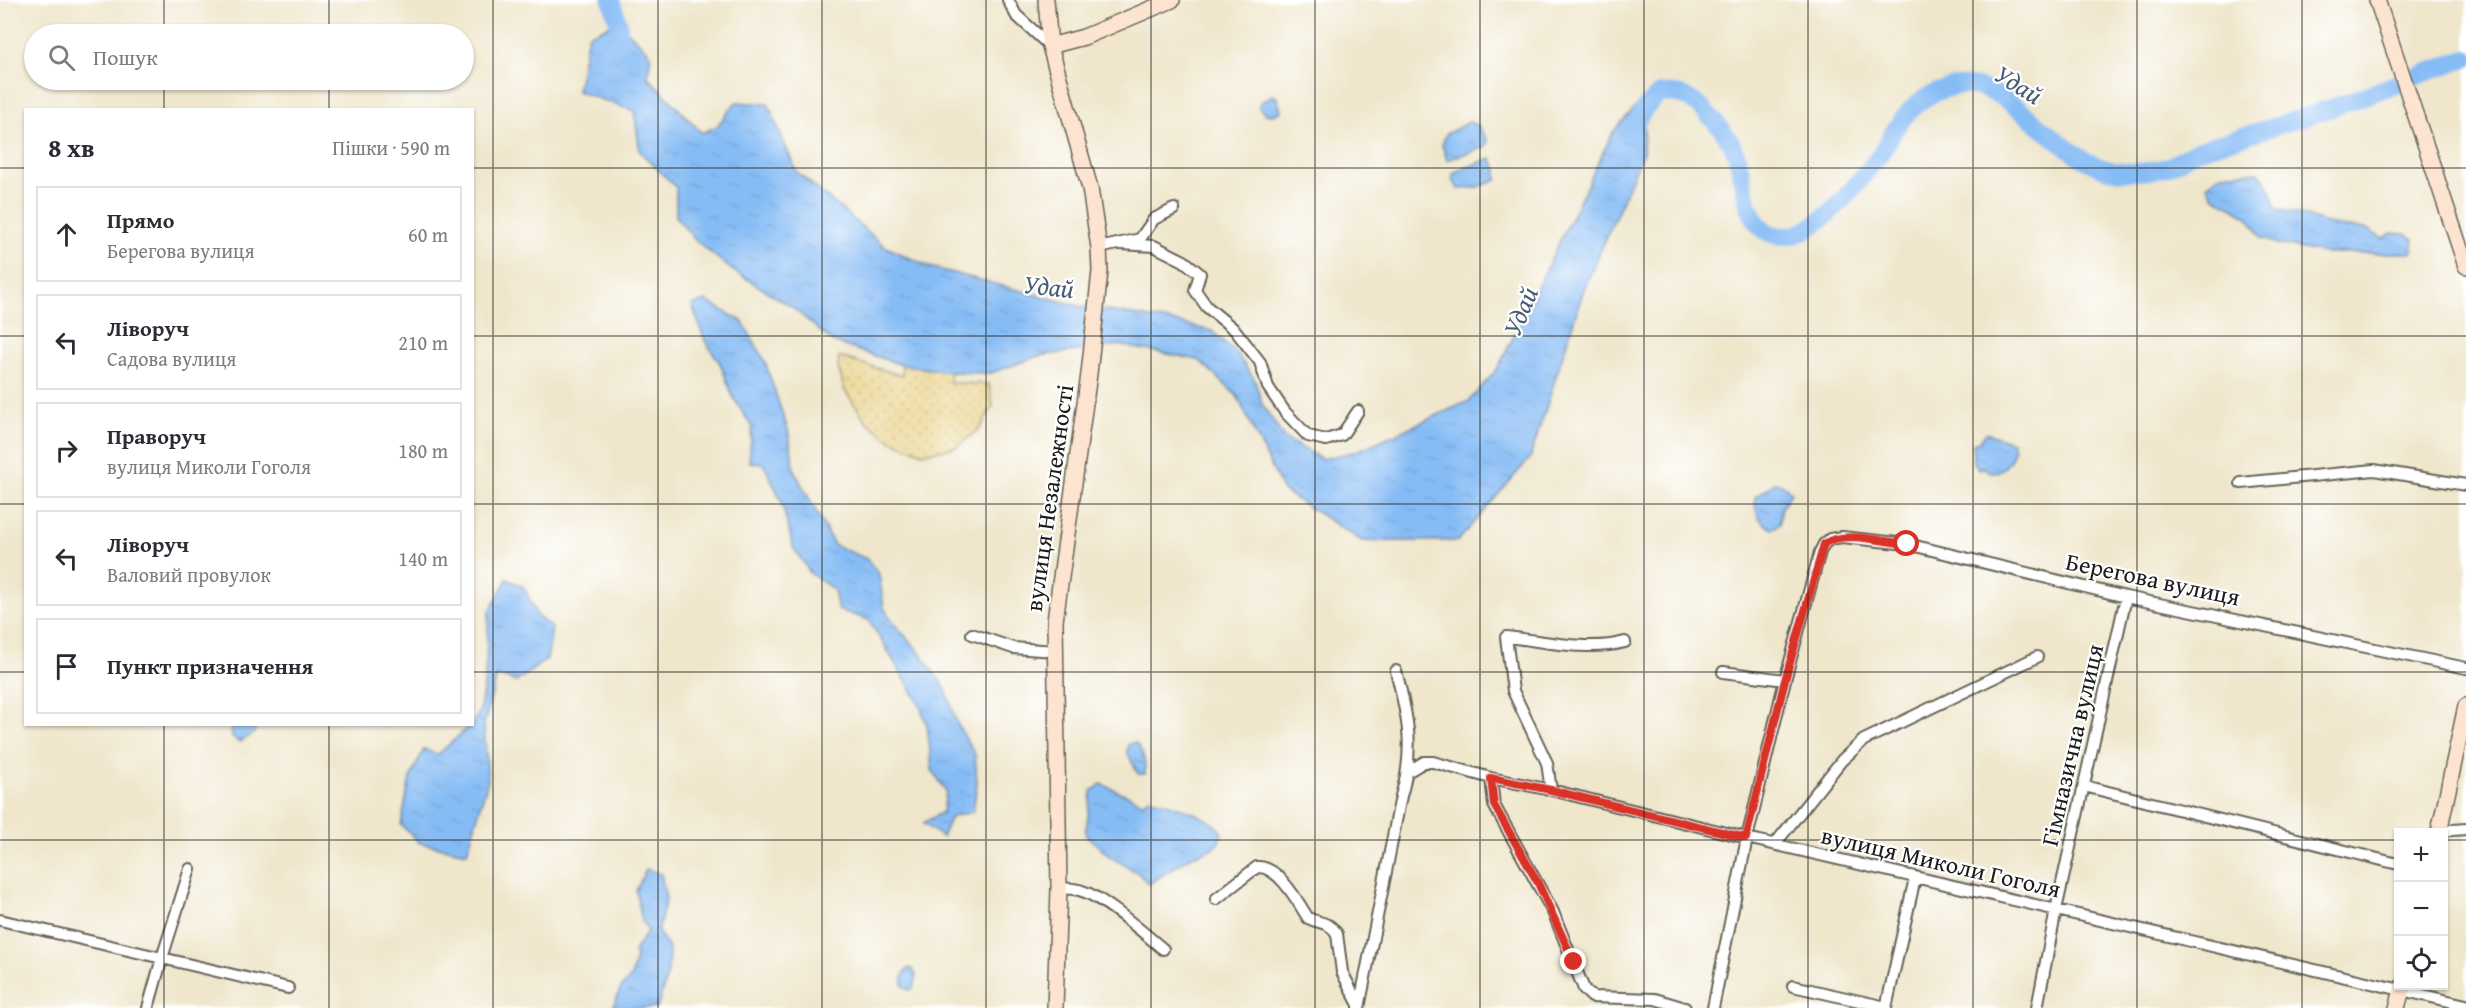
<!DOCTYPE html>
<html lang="uk">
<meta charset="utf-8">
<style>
:root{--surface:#fff;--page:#f2f2f3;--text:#2b2b33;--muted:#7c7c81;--line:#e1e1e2}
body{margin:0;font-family:"Gentium Book Plus",serif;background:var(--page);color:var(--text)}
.controls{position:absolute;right:18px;bottom:18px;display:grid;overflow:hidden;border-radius:0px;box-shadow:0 2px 4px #0004}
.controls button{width:54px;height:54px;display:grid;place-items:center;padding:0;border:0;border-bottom:2px solid var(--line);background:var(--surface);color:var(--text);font:30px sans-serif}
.stop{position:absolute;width:18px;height:18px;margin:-14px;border:4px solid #d93025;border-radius:50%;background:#fff}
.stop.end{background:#d93025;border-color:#fff;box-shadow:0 2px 6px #0008}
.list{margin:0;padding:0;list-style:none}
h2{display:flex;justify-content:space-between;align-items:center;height:78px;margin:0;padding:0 24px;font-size:26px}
h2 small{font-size:20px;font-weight:400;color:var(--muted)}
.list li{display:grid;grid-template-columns:39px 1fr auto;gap:18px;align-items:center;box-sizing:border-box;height:96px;margin:0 12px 12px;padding:0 12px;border:2px solid var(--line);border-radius:0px}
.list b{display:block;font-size:22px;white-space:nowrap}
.list p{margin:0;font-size:20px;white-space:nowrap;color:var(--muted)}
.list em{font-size:20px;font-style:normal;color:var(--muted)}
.icon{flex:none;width:33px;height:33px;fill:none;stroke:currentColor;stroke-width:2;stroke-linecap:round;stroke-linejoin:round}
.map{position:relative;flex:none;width:2466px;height:1008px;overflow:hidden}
.search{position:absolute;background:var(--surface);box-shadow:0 2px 4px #0004;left:24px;top:24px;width:450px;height:66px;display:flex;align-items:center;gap:15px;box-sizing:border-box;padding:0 21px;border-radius:33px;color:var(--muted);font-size:22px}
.panel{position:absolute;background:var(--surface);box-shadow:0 2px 4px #0004;left:24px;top:108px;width:450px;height:618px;border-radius:0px}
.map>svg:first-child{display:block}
.sand{fill:url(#sand-dots);stroke:#857b5d;stroke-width:1.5}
.water{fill:url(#water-ripples);stroke:#516c88;stroke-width:1.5}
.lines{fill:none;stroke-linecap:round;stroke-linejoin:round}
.river{stroke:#86bcf5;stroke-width:18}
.minor-casing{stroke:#666359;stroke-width:14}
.secondary-casing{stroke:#666359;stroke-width:18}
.minor{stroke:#fff;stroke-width:10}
.secondary{stroke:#fde4d0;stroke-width:15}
.route{stroke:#d93025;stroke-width:8}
.grid{fill:none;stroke:#1c1c1c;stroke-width:1.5;stroke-opacity:0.55}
.labels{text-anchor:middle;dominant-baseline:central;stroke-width:4.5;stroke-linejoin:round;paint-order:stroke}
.street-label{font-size:24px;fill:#1c1c1c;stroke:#fff}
.water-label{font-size:26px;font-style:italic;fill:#465c73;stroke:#fff}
</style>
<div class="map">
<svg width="2466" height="1008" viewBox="0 0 2466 1008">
<defs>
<pattern id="sand-dots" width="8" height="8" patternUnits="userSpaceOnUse" patternTransform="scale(1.5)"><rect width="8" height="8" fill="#eeda9e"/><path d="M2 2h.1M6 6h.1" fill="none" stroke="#ccba88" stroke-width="1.8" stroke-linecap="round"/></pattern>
<pattern id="water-ripples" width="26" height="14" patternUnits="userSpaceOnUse" patternTransform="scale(1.5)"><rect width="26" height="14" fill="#86bcf5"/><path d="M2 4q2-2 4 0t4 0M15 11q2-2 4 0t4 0" fill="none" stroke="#73a1d1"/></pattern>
</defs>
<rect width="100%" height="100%" fill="#fff"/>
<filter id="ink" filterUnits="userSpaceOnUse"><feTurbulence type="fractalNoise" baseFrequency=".0167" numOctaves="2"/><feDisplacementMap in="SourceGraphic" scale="12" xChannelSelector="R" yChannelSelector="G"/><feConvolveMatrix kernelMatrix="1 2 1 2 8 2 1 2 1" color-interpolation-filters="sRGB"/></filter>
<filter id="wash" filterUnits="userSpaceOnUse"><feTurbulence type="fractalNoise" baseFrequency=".008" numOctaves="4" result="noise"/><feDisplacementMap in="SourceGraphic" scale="24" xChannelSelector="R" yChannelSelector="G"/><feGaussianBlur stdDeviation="1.35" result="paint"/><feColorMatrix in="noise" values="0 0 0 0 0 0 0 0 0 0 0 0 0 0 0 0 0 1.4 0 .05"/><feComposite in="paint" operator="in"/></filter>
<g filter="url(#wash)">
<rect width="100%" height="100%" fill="#efe6cb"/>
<path class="sand" d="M 839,357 L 903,376 L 902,365 L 950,372 L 950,383 L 989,384 L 993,406 L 980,428 L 957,447 L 923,453 L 892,441 L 867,422 L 845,391 L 838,367 Z"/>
<path class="water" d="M 618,22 L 651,54 L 648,77 L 702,133 L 717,126 L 736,102 L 768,104 L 796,171 L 886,247 L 930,267 L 1079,306 L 1175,322 L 1212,331 L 1237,354 L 1255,380 L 1262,404 L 1284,438 L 1322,459 L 1357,451 L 1469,401 L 1498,368 L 1613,132 L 1639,103 L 1645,108 L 1643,153 L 1584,289 L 1530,458 L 1458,541 L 1362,541 L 1283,491 L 1237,396 L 1199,360 L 1119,345 L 1039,356 L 991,373 L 950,372 L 902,365 L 833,342 L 792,307 L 732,270 L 695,240 L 676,217 L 676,187 L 640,152 L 634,111 L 577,91 L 588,35 Z
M 1272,95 L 1277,97 L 1281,111 C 1270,117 1268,117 1259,108 L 1260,103 Z
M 1469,122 L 1479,126 L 1488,142 L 1485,147 L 1447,160 L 1442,145 L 1446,134 Z
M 1491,158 L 1497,170 L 1497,180 L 1476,188 L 1458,189 L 1452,178 L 1454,172 Z
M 2241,172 L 2258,172 C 2270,184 2273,192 2275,208 L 2338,226 L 2367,229 L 2383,239 L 2391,233 L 2406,234 L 2414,239 L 2412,253 L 2324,253 L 2277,244 L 2262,238 L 2248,217 L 2213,196 L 2207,185 L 2221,174 Z
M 706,301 L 742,321 L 764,359 L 788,430 L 795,472 L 834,545 L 867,559 L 879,574 L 884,608 L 893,622 L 922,655 L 946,690 L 956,721 L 975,755 L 977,783 L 973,812 L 951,817 L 942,837 L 923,823 L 943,812 L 946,791 L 932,770 L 927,725 L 919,703 L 869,620 L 838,610 L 834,590 L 810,573 L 793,547 L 781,500 L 763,463 L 749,462 L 752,427 L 733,397 L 720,363 L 705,341 L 692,305 Z
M 1986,433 L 2012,442 C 2017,454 2008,465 1999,472 L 1988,472 L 1984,467 L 1980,469 L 1974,463 L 1973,443 L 1979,441 Z
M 1775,483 L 1782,484 L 1791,492 L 1781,510 L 1780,524 L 1772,529 C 1758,521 1755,512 1755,497 Z
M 507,579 L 524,587 L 538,617 L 552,628 L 547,659 L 516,682 L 497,675 L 484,724 L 488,781 L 467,853 L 420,843 L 401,825 L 410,778 L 424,749 L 437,755 L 472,724 L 479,713 L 484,686 L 489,613 Z
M 230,725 L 230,724 L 258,725 L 253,734 L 239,742 L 232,737 Z
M 1135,742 C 1144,751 1146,761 1145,774 L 1138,774 L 1127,752 L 1129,744 Z
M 1101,784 L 1143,802 L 1150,798 C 1176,806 1205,813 1223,833 L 1216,847 L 1192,856 L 1149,884 L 1137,872 L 1110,857 L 1085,834 L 1092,791 Z
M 646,869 L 661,874 L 666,899 L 658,932 L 669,948 L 668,973 L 657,1008 L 612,1008 L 621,988 L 631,977 L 636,957 L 634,951 L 648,931 L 642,921 L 636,891 Z
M 910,968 C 918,973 917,980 913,988 L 909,990 L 903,985 C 902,977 903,972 910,968 Z"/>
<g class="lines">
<path class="river" d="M 611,0 L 618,22 L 621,45
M 1632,128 L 1645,108 L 1660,93 C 1667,94 1677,93 1684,96 C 1702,104 1727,133 1735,151 C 1747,179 1742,239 1787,236 C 1820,234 1861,179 1880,155 C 1888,143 1894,128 1904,117 C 1915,104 1929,94 1945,89 C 2006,66 2055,162 2114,171 C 2132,173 2153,172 2169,166 C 2180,162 2189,153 2200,149 C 2250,134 2299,120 2348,102 C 2388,88 2426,71 2466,59"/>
</g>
</g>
<g filter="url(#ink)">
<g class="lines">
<g class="minor-casing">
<path id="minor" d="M 1008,0 L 1016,15 L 1050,46
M 1121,244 L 1154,246 L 1184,261 L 1200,274 L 1195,290 L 1207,307 L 1235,330 L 1260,362 L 1268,387 L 1285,412 L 1308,436 L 1326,440 L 1342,435 L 1358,411
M 1099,248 L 1140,239 L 1154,219 L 1174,209
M 2241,483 L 2374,470 L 2466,485
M 972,634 L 1013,648 L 1055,651
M 1723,672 L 1785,680
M 1409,771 L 1424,762 L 1433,762 L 1491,778 L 1551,790 L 1747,838 L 2466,1005
M 1491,778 L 1494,805 L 1553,912 L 1584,989 L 1592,997 L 1655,999 L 1685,1008
M 2084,786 L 2398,864
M 1551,790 L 1547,763 L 1513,691 L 1506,637 C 1545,641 1587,652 1625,642
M 2439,831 L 2466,829
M 1775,844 L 1842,760 L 1864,740 L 2037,657
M 190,869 L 162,958 L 288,988
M 1059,888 C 1066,889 1075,888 1082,891 C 1103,897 1145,934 1163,949
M 1216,899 L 1257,867 C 1278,865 1298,902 1308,918 C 1320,924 1329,921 1337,934 L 1342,972 L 1359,1005
M 0,920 L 162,958 L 148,1008
M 1793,986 L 1886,1007
M 1359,1008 L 1401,796 C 1415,749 1408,717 1396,671
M 1713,1008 L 1747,838 L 1785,680 L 1820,552 L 1824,544 L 1830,539 L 1842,537 L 1907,544 L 2126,597 L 2466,668
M 1886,1008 L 1915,878
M 2037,1008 L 2056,910 L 2126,597"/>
</g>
<g class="secondary-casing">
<path id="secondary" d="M 1046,0 L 1050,46 L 1090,188 L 1099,248 L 1100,271 L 1089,374 L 1055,621 L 1059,888 L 1055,1008
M 2377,0 L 2466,266
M 1050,46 L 1084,37 L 1172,0
M 2439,832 L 2466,706
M 2397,1008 L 2403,986"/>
</g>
<use href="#minor" class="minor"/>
<use href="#secondary" class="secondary"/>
</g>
</g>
<g class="lines" filter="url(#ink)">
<path class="route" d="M 1574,962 L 1538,883 L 1494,805 L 1491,778 L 1551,790 L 1746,838 L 1785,680 L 1824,544 C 1842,530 1885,542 1907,544"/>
</g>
<path class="grid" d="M 164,0 L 164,34M 329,0 L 329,34M 493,0 L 493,1008M 658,0 L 658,1008M 822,0 L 822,1008M 986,0 L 986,1008M 1151,0 L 1151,1008M 1315,0 L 1315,1008M 1480,0 L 1480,1008M 1644,0 L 1644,1008M 1808,0 L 1808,1008M 1973,0 L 1973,1008M 2137,0 L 2137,1008M 2302,0 L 2302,1008M 164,80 L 164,110M 329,80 L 329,110M 0,168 L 26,168M 472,168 L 2466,168M 0,336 L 26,336M 472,336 L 2466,336M 0,504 L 26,504M 472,504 L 2466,504M 0,672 L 26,672M 472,672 L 2466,672M 164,724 L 164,1008M 329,724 L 329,1008M 0,840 L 2398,840M 2444,840 L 2466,840"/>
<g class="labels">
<g class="street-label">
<text transform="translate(1049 498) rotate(-82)">вулиця Незалежності</text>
<text transform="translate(2153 579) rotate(12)">Берегова вулиця</text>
<text transform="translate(2072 745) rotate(-77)">Гімназична вулиця</text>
<text transform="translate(1941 862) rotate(13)">вулиця Миколи Гоголя</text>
</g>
<g class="water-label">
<text transform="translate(2019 84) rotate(32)">Удай</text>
<text transform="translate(1049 286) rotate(6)">Удай</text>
<text transform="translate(1520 311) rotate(-67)">Удай</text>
</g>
</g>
</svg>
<div class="controls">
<button>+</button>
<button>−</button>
<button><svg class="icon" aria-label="locate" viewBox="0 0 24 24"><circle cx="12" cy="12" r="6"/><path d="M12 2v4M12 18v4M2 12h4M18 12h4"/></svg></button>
</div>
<div class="stop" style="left:1907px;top:544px"></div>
<div class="stop end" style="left:1574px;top:962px"></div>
<div class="search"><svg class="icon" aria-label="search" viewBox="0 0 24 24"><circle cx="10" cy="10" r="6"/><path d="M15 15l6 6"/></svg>Пошук</div>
<section class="panel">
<h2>8 хв<small>Пішки · 590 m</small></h2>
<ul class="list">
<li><svg class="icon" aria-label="ahead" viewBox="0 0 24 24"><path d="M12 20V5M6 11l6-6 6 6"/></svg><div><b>Прямо</b><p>Берегова вулиця</p></div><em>60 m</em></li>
<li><svg class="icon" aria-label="left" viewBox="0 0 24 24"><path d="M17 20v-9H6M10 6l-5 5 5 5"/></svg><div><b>Ліворуч</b><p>Садова вулиця</p></div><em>210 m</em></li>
<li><svg class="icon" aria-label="right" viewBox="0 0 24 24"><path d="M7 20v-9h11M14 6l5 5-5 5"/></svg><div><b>Праворуч</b><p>вулиця Миколи Гоголя</p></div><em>180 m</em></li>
<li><svg class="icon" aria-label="left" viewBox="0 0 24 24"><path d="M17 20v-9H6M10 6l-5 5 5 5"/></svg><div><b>Ліворуч</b><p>Валовий провулок</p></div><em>140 m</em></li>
<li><svg class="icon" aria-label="arrive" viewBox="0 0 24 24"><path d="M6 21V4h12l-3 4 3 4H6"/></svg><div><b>Пункт призначення</b></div></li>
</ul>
</section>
</div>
